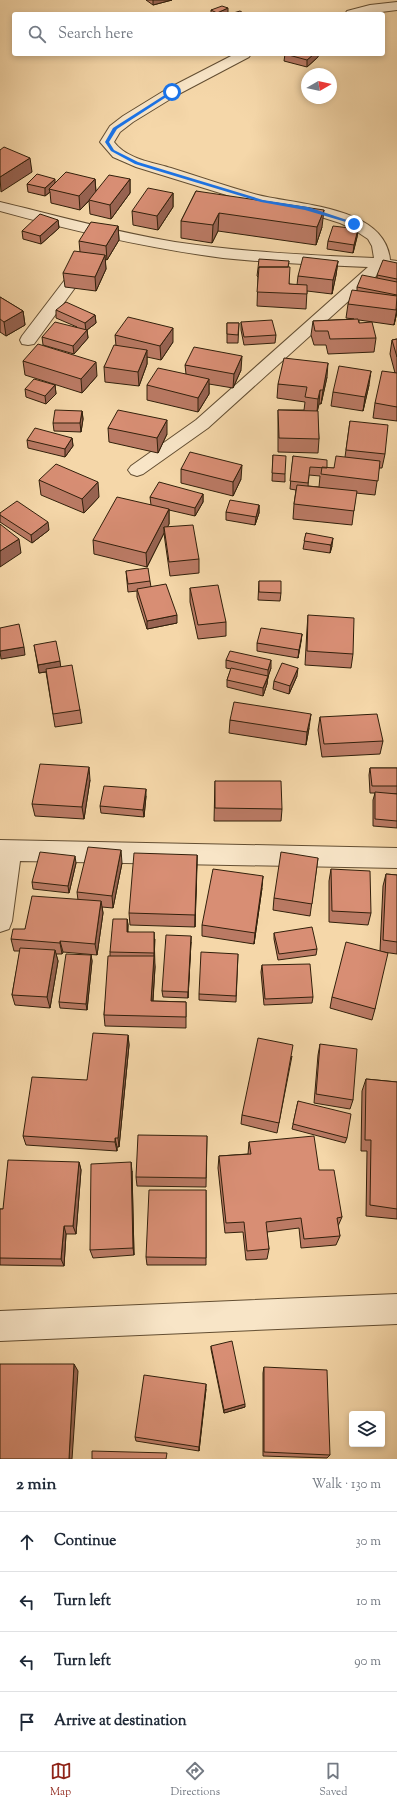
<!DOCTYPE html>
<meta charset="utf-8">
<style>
:root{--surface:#fff;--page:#f2f2f3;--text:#1f2937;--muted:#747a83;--line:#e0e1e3;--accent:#8f2418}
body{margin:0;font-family:"Sorts Mill Goudy",serif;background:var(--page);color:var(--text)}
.controls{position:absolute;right:12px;bottom:12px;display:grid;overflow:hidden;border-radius:4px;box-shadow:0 2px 6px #0003}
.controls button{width:36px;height:36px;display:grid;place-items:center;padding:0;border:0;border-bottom:1px solid var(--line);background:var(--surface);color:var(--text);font:20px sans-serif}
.compass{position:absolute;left:301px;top:68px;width:36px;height:36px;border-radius:50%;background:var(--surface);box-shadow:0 2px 6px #0003;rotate:81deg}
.stop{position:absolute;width:12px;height:12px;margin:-9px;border:3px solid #1a73e8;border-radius:50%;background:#fff}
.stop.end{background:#1a73e8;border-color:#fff;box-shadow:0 1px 4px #0008}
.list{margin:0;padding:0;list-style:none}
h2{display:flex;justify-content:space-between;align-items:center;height:52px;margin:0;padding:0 16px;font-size:17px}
h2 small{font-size:13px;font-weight:400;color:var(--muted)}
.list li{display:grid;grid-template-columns:26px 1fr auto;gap:12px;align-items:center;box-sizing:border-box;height:60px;padding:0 16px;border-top:1px solid var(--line)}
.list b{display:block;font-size:15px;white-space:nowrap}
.list em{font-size:13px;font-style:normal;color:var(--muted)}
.icon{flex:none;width:22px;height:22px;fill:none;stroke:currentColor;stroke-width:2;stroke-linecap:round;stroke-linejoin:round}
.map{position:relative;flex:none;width:397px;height:1459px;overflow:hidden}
.search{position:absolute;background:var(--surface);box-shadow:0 2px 6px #0003;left:12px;right:12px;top:12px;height:44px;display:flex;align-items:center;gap:10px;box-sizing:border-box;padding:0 14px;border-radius:4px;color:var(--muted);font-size:15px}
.sheet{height:292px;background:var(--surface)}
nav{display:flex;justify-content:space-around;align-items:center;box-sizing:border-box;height:56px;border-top:1px solid var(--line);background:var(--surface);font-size:11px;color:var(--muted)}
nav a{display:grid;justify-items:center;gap:2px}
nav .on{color:var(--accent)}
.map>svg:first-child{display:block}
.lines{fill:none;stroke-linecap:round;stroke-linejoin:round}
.street-casing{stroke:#634e32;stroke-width:2}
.street{fill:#f8e5c7;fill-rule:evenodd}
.wall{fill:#ba7a64;stroke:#32200b;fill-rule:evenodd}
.shaded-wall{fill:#976351;stroke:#32200b}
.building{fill:#d88e74;stroke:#32200b}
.route{fill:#1a73e8}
</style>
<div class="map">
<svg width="397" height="1459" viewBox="0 0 397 1459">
<rect width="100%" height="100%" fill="#f5d7a9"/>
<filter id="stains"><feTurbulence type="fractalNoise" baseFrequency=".005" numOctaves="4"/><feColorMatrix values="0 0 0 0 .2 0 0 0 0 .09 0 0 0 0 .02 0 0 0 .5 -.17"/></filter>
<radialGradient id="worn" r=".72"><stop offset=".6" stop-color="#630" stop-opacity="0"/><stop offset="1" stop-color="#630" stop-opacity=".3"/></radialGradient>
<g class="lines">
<g class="street-casing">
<path id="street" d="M 397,2 L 397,10 L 365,14 L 345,14 L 347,11 L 370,5 Z
M 235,54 L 251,54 L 249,57 L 177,95 L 133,122 L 120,132 L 114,142 C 127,159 151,162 171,168 C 200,177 228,187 258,195 C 297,205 386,206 390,260 L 397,261 L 397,271 L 385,268 L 208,428 L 143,474 L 137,476 L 131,474 L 128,470 L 131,466 L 196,420 L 368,267 C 320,265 271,263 223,258 C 147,248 73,231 0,211 L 0,202 C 58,216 115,232 175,242 C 241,252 307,255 374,258 L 372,246 L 368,239 L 353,229 L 340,223 L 318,216 L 246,201 L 136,167 L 113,157 L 100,142 L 110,126 L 123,116 L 167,89 Z
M 85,258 L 90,260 L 93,263 L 34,344 L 28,345 L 22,344 L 20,340 L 22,336 L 80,260 Z
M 0,840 L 397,848 L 397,868 L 20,861 L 12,921 L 9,929 L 0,932 Z
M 397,1294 L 397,1324 L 0,1341 L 0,1311 Z"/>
</g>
<use href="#street" class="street"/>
</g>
<path class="wall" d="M 146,0 L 172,0 L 153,5 Z
M 211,10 L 228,14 L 211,14 Z
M 285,54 L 318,57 L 307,67 L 284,61 Z
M 95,179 L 96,192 L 130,179 L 130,193 L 111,219 L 90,214 L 89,201 L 80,210 L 51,203 L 50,192 L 45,196 L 28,192 L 27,184 L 55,183 Z
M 196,191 L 322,227 L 316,245 L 218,231 L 212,243 L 181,238 L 181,221 Z
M 173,193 L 173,207 L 158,230 L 133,225 L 132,211 Z
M 58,220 L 59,228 L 41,244 L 23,239 L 22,231 Z
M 118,226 L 119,240 L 107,260 L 105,259 L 106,269 L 96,291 L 65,287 L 63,273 L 80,252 L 79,241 Z
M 358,229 L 357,237 L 353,253 L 327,249 L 328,241 Z
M 289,261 L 288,267 L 289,284 L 297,285 L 298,276 L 338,261 L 336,275 L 332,294 L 307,291 L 306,309 L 257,306 L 258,277 L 257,276 L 258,268 Z
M 397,263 L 397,312 L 394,325 L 359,320 L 359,323 L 376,338 L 374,352 L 328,354 L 326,345 L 314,345 L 311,335 L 313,321 L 354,319 L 346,318 L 348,304 L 357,291 L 357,287 L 377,278 L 377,275 Z
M 0,297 L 23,311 L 25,325 L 6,336 L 0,332 Z
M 56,310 L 95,315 L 96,323 L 87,330 L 88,338 L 74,354 L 43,345 L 42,337 L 77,327 L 56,318 Z
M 241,322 L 276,335 L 275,343 L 244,345 L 241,330 Z
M 227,323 L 239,323 L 238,343 L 227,343 Z
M 115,335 L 173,342 L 161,360 L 147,357 L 147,364 L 139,386 L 105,382 L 104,367 L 116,346 Z
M 397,339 L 397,421 L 373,418 L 375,403 L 395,373 L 390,354 L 392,340 Z
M 23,361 L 97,376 L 82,393 L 25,375 Z
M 185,365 L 241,370 L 233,388 L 209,384 L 209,394 L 198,412 L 147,400 L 147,385 L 186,374 Z
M 327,377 L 321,404 L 319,404 L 317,411 L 319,439 L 318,453 L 278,452 L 278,410 L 304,410 L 305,402 L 277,398 L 278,384 Z
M 55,385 L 56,394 L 46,404 L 26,397 L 25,389 Z
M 369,385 L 363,411 L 331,406 L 333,392 Z
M 82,411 L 83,419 L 81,432 L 54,431 L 53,423 Z
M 350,421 L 385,454 L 382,468 L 379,468 L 375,495 L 356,493 L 352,525 L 293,519 L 294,504 L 296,490 L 290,489 L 293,456 L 327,468 L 334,468 L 345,457 ZM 309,475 L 320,476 L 319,487 L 308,486 Z
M 108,428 L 167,434 L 158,453 L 109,442 Z
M 72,438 L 73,446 L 65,457 L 28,448 L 27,440 Z
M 273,455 L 285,474 L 285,482 L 272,481 Z
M 181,469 L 241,479 L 233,496 L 181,483 Z
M 39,480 L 99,497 L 84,513 L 41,495 Z
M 203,494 L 203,502 L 195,516 L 169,510 L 169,524 L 167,527 L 199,559 L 199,573 L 170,576 L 165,541 L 164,533 L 147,567 L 94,554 L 93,540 L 151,505 L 150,497 Z
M 259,505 L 259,513 L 255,525 L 226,520 L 226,512 Z
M 0,513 L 49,530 L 32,543 L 0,522 Z
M 306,533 L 332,546 L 330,553 L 303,549 Z
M 126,571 L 150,581 L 151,587 L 177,623 L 147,629 L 137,597 L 137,591 L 128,592 Z
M 259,581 L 281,593 L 280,601 L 258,600 Z
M 190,588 L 226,622 L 226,636 L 198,639 L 190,602 Z
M 308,615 L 353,654 L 351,668 L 305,665 L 307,629 Z
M 302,634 L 298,658 L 257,651 L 257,643 Z
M 34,645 L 61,666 L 80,710 L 82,723 L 55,727 L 46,672 L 39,673 Z
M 226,660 L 271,668 L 268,676 L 267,684 L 263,696 L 227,687 L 227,680 L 231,669 L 226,668 Z
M 297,676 L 289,694 L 273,689 L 274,681 Z
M 320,717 L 383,741 L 380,754 L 322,757 L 318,730 Z
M 230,720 L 309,728 L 306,745 L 229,733 Z
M 370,768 L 397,768 L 397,794 L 390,794 L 397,794 L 397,828 L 373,826 L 373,800 L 375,793 L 370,793 L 369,775 Z
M 90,780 L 84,819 L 35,816 L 32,804 Z
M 215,781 L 282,809 L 281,821 L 214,821 Z
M 146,796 L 144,817 L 101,813 L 100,806 Z
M 197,855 L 195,927 L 130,925 L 129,913 Z
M 318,858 L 310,916 L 273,910 L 274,898 Z
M 76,863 L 69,893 L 33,889 L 32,882 Z
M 122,863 L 113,908 L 102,907 L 103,913 L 97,955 L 63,952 L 62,954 L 56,954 L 58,961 L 50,1008 L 15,1005 L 12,995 L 20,951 L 14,951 L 11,939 L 25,929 L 78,900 L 77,892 Z
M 331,869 L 371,913 L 368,925 L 329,922 L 329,881 Z
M 386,874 L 397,875 L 397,954 L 383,952 L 375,1009 L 372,1020 L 330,1008 L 332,997 L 380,951 L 383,886 Z
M 262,888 L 254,944 L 202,936 L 202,925 Z
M 127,919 L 128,925 L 128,932 L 155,939 L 154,959 L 155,967 L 153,1001 L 186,1002 L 186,1028 L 105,1026 L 104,1015 L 110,956 L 110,952 Z
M 274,933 L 317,949 L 316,955 L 278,960 L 274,939 Z
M 191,942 L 188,998 L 163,997 L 162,991 Z
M 238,954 L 236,1002 L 199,1000 L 199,994 Z
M 91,955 L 92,961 L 87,1010 L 60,1008 L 59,1002 Z
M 262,965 L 313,997 L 312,1003 L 264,1005 L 261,972 Z
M 128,1035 L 129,1045 L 119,1147 L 117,1147 L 117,1151 L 26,1145 L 23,1136 L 87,1080 Z
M 320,1044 L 353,1100 L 350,1109 L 314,1103 L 318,1055 Z
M 292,1056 L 277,1133 L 241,1124 L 242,1115 Z
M 366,1079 L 397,1082 L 397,1219 L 366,1216 L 367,1151 L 361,1151 L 362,1091 Z
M 298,1101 L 347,1138 L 345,1143 L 292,1129 Z
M 207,1136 L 206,1187 L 137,1186 L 136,1177 Z
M 249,1142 L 319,1170 L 342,1217 L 338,1226 L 340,1236 L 336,1245 L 301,1248 L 299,1228 L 267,1232 L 269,1249 L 267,1259 L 246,1260 L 243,1232 L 225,1233 L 218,1168 L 219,1156 L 248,1154 Z
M 79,1162 L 81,1170 L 76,1234 L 66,1234 L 64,1266 L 0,1265 L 0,1209 L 3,1209 Z
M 132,1171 L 134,1255 L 93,1258 L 90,1250 Z
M 206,1190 L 206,1265 L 147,1265 L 146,1257 Z
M 211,1346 L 245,1407 L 224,1413 L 211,1349 Z
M 264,1367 L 330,1455 L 327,1458 L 263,1456 L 263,1373 Z
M 206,1389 L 199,1451 L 136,1441 L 135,1437 Z"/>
<path class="shaded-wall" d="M 153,0 L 172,0 L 153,5 Z
M 228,8 L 228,14 L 217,14 L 217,13 Z
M 314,54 L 319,54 L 318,57 L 307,67 L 307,60 Z
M 30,158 L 32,172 L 1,192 L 0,177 Z
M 55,179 L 55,187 L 49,189 L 50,192 L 45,196 L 45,188 Z
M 95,179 L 96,193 L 80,210 L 79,196 Z
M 130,179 L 130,193 L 111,219 L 110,205 Z
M 173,193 L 173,207 L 158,230 L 157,216 Z
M 324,210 L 322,227 L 316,245 L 317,227 Z
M 219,213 L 218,231 L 212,243 L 213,225 Z
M 58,220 L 59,228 L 41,244 L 40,236 Z
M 118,226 L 119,240 L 107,260 L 106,246 Z
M 358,229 L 357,237 L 353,253 L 354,245 Z
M 105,255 L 106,269 L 96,291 L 95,277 Z
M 338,261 L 336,275 L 332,294 L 333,280 Z
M 397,308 L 397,312 L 394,325 Z
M 23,311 L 25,325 L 6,336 L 4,322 Z
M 95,315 L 96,323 L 87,330 L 88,338 L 74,354 L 73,346 L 86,331 L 85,323 Z
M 173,328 L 173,342 L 161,360 L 160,346 Z
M 147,350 L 147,364 L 139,386 L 138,372 Z
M 242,356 L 241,370 L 233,388 L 234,374 Z
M 96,362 L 97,376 L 82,393 L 81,379 Z
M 328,363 L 327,377 L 321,404 L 323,390 Z
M 371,371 L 369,385 L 363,411 L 365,397 Z
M 209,379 L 209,394 L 198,412 L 198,398 Z
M 55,385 L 56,394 L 46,404 L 45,396 Z
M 320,390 L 319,404 L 317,413 L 318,399 Z
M 82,411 L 83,419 L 81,432 L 80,423 Z
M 167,420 L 167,434 L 158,453 L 157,438 Z
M 72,438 L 73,446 L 65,457 L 65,449 Z
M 242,465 L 241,479 L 233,496 L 233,482 Z
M 98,482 L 99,497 L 84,513 L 82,499 Z
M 203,494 L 203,502 L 195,516 L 195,508 Z
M 259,505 L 259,513 L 255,525 L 256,517 Z
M 169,509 L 169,524 L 165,532 L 164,527 L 164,533 L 147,567 L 146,553 Z
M 48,522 L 49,530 L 32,543 L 31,535 Z
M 333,538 L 332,546 L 330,553 L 331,545 Z
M 19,539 L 21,553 L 0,567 L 0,551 Z
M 177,615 L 177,623 L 147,629 L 147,621 Z
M 302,634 L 301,642 L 298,658 L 299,650 Z
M 24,647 L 25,655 L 1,659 L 0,651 Z
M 271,660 L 271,668 L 268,677 L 268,676 L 267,684 L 263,696 L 263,688 L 268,678 L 268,670 Z
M 60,661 L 61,669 L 39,673 L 38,665 Z
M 298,668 L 297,676 L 289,694 L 290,686 Z
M 311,714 L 309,728 L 306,745 L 307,732 Z
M 89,767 L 90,780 L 84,819 L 82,807 Z
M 146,789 L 146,796 L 144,817 L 143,810 Z
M 121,850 L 122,863 L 113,908 L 112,896 Z
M 197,855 L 197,867 L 195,927 L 195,915 Z
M 75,856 L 76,863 L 69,893 L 68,886 Z
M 263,876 L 262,888 L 254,944 L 255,933 Z
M 101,901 L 103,913 L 97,955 L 95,944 Z
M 127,919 L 128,925 L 127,938 Z
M 154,932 L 155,967 L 152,1012 L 151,1001 L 154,956 Z
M 191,936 L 191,942 L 188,998 L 188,992 Z
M 60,941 L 63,952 L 62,954 L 60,943 Z
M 55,950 L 58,961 L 50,1008 L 47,997 Z
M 91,955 L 92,961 L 87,1010 L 86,1004 Z
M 128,1035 L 129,1045 L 119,1147 L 118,1138 Z
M 115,1138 L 117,1147 L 117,1151 L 115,1142 Z
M 79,1162 L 81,1170 L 76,1234 L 73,1226 Z
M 131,1162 L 132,1171 L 134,1255 L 133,1248 Z
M 64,1226 L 66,1234 L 64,1266 L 61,1259 Z
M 74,1364 L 78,1371 L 72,1459 L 69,1459 Z
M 206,1384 L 206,1389 L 199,1451 L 199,1447 Z
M 245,1404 L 245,1407 L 224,1413 L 224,1410 Z"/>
<path class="building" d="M 222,6 L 228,8 L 217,13 L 211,10 Z
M 240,11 L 245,14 L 230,14 Z
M 285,54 L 314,54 L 307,60 Z
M 4,147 L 30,158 L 0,177 L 0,150 Z
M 66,172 L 95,179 L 79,196 L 49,189 Z
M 37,174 L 55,179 L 45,188 L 27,184 Z
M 109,175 L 130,179 L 110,205 L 89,200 Z
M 148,188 L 173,193 L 157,216 L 132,211 Z
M 196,191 L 324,210 L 317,227 L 219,213 L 213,225 L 181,221 Z
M 40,214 L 58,220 L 40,236 L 22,231 Z
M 91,222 L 118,226 L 106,246 L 79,241 Z
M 333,226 L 358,229 L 354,245 L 328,241 Z
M 74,251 L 105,255 L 95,277 L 63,273 Z
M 303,257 L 338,261 L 333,280 L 298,276 Z
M 259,259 L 289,261 L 288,267 L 259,267 L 259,268 L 258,268 Z
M 383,260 L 397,263 L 397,279 L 377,275 Z
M 259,267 L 290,267 L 289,284 L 307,285 L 307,294 L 257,292 Z
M 362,275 L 397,282 L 397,295 L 357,287 Z
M 352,290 L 397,296 L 396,310 L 348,304 Z
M 0,297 L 23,311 L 4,322 L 0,319 Z
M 66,302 L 95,315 L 85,323 L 56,310 Z
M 128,317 L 173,328 L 160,346 L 115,335 Z
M 358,319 L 359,323 L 372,322 L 376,338 L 330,339 L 328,331 L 315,331 L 313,321 Z
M 272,320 L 276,335 L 244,337 L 241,322 Z
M 55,322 L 87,330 L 73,346 L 42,337 Z
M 227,323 L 239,323 L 238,335 L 227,334 Z
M 397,339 L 397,357 L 392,340 Z
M 38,344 L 96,362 L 81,379 L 23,361 Z
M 114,345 L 147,350 L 138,372 L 104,367 Z
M 194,347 L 242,356 L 234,374 L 185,365 Z
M 284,358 L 328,363 L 323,390 L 320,390 L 318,399 L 305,397 L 307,387 L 278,384 Z
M 339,366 L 371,371 L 365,397 L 333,392 Z
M 158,368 L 209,379 L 198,398 L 147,385 Z
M 382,371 L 397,373 L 397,407 L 375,403 Z
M 34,379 L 55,385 L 45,396 L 25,389 Z
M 55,410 L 82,411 L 80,423 L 53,423 Z
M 118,410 L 167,420 L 157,438 L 108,428 Z
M 278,410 L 318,411 L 319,439 L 279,438 Z
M 350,421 L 388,425 L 385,454 L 346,450 Z
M 35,428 L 72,438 L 65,449 L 27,440 Z
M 190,452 L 242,465 L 233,482 L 181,469 Z
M 273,455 L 286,456 L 285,474 L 272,473 Z
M 293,456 L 327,460 L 327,468 L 310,467 L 308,483 L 290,481 Z
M 336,456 L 380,461 L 378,481 L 321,474 L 322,467 L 334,468 Z
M 56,464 L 98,482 L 82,499 L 39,480 Z
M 159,482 L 203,494 L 195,508 L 150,497 Z
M 297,485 L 357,491 L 354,511 L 294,504 Z
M 117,497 L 169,509 L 146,553 L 93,540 Z
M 230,500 L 259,505 L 256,517 L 226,512 Z
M 17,501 L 48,522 L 31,535 L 0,515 L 0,513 Z
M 0,524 L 19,539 L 0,551 Z
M 193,525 L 199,559 L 169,562 L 164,527 Z
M 306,533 L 333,538 L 331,545 L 304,541 Z
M 148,568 L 150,581 L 128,584 L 126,571 Z
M 259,581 L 281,581 L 281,593 L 259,592 Z
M 166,584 L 177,615 L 147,621 L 137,589 Z
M 218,585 L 226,622 L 198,625 L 190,588 Z
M 308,615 L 354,618 L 353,654 L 307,651 Z
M 19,624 L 24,647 L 0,651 L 0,628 Z
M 261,628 L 302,634 L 299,650 L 257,643 Z
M 56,641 L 60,661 L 38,665 L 34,645 Z
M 230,651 L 271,660 L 268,670 L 226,660 Z
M 282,663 L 298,668 L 290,686 L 274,681 Z
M 72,665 L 80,710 L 53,714 L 46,669 Z
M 231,668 L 268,676 L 263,688 L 227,680 Z
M 234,702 L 311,714 L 307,732 L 230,720 Z
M 377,714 L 383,741 L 324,744 L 320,717 Z
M 40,764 L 89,767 L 82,807 L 32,804 Z
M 370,768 L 397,768 L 397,786 L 372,786 Z
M 215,781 L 281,781 L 282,809 L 215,808 Z
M 104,786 L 146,789 L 143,810 L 100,806 Z
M 375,792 L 397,794 L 397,821 L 375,819 Z
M 88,847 L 121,850 L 112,896 L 77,892 Z
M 40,852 L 75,856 L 68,886 L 32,882 Z
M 281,852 L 318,858 L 312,904 L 274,898 Z
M 134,853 L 197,855 L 195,915 L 129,913 Z
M 213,869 L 263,876 L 255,933 L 202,925 Z
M 331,869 L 370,871 L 371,913 L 332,911 Z
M 386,874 L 397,875 L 397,942 L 383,940 Z
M 32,896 L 101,901 L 95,944 L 60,941 L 60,943 L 11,939 L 13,929 L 25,929 Z
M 113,919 L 127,919 L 127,932 L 154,932 L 154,953 L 110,952 Z
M 312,927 L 317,949 L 279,954 L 274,933 Z
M 166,935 L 191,936 L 188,992 L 162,991 Z
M 346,942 L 388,953 L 375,1009 L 332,997 Z
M 20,948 L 55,950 L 47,997 L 12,995 Z
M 201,952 L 238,954 L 236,996 L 199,994 Z
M 66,954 L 91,955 L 86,1004 L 59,1002 Z
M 108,956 L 154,956 L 151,1001 L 186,1002 L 186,1017 L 104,1015 Z
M 310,964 L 313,997 L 265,999 L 262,965 Z
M 93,1033 L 128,1035 L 118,1138 L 115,1138 L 115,1142 L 23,1136 L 32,1077 L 87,1080 Z
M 258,1038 L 293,1045 L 279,1123 L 242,1115 Z
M 320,1044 L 357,1049 L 353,1100 L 316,1094 Z
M 366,1079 L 397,1082 L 397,1209 L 370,1205 L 371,1140 L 365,1140 Z
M 298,1101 L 351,1114 L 347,1138 L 293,1124 Z
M 138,1135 L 207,1136 L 206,1178 L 136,1177 Z
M 314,1136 L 319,1170 L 334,1170 L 342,1217 L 337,1218 L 340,1236 L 304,1239 L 301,1218 L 266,1222 L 269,1249 L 247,1251 L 244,1222 L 226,1223 L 219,1156 L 251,1154 L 249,1142 Z
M 8,1160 L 79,1162 L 73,1226 L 64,1226 L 61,1259 L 0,1258 L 0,1209 L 3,1209 Z
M 131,1162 L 133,1248 L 90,1250 L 91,1164 Z
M 149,1190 L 206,1190 L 206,1258 L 146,1257 Z
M 232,1341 L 245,1404 L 224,1410 L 211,1346 Z
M 0,1364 L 74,1364 L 69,1459 L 0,1459 Z
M 264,1367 L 327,1370 L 330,1455 L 264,1452 Z
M 144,1375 L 206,1384 L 199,1447 L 135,1437 Z
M 92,1451 L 167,1453 L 166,1459 L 92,1459 Z"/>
<path class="route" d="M 171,91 L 174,92 L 117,129 L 109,142 L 114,150 L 138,162 L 263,200 L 308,207 L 356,223 L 356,225 L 305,210 L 261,202 L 135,164 L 111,151 L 105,142 L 113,128 Z"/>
<rect width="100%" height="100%" filter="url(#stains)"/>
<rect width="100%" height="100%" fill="url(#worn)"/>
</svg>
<div class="controls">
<button><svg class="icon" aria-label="layers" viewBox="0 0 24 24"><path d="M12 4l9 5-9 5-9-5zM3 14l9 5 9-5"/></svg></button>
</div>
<svg class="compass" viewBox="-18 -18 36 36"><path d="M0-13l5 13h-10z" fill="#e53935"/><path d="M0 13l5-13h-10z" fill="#747a83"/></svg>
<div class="stop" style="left:172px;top:92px"></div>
<div class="stop end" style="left:354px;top:224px"></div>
<div class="search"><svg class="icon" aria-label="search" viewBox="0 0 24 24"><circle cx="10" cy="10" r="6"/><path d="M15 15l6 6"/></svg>Search here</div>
</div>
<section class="sheet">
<h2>2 min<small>Walk · 130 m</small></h2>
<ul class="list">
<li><svg class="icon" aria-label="ahead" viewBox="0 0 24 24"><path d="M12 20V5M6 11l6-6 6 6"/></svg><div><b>Continue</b></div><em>30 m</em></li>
<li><svg class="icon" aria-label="left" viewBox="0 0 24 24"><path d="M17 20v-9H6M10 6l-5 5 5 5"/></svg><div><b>Turn left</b></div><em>10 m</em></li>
<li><svg class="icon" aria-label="left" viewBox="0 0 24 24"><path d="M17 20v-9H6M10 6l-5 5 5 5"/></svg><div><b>Turn left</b></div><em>90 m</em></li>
<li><svg class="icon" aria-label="arrive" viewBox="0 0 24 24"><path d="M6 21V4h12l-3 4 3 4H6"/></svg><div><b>Arrive at destination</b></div></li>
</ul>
</section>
<nav>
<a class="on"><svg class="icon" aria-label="map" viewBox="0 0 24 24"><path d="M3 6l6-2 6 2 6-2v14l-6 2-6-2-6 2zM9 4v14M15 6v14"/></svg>Map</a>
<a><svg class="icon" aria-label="directions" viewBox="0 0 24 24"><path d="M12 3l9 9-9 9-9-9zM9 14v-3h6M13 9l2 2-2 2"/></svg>Directions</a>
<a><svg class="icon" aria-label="saved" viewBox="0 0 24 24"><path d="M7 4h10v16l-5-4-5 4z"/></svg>Saved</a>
</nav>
